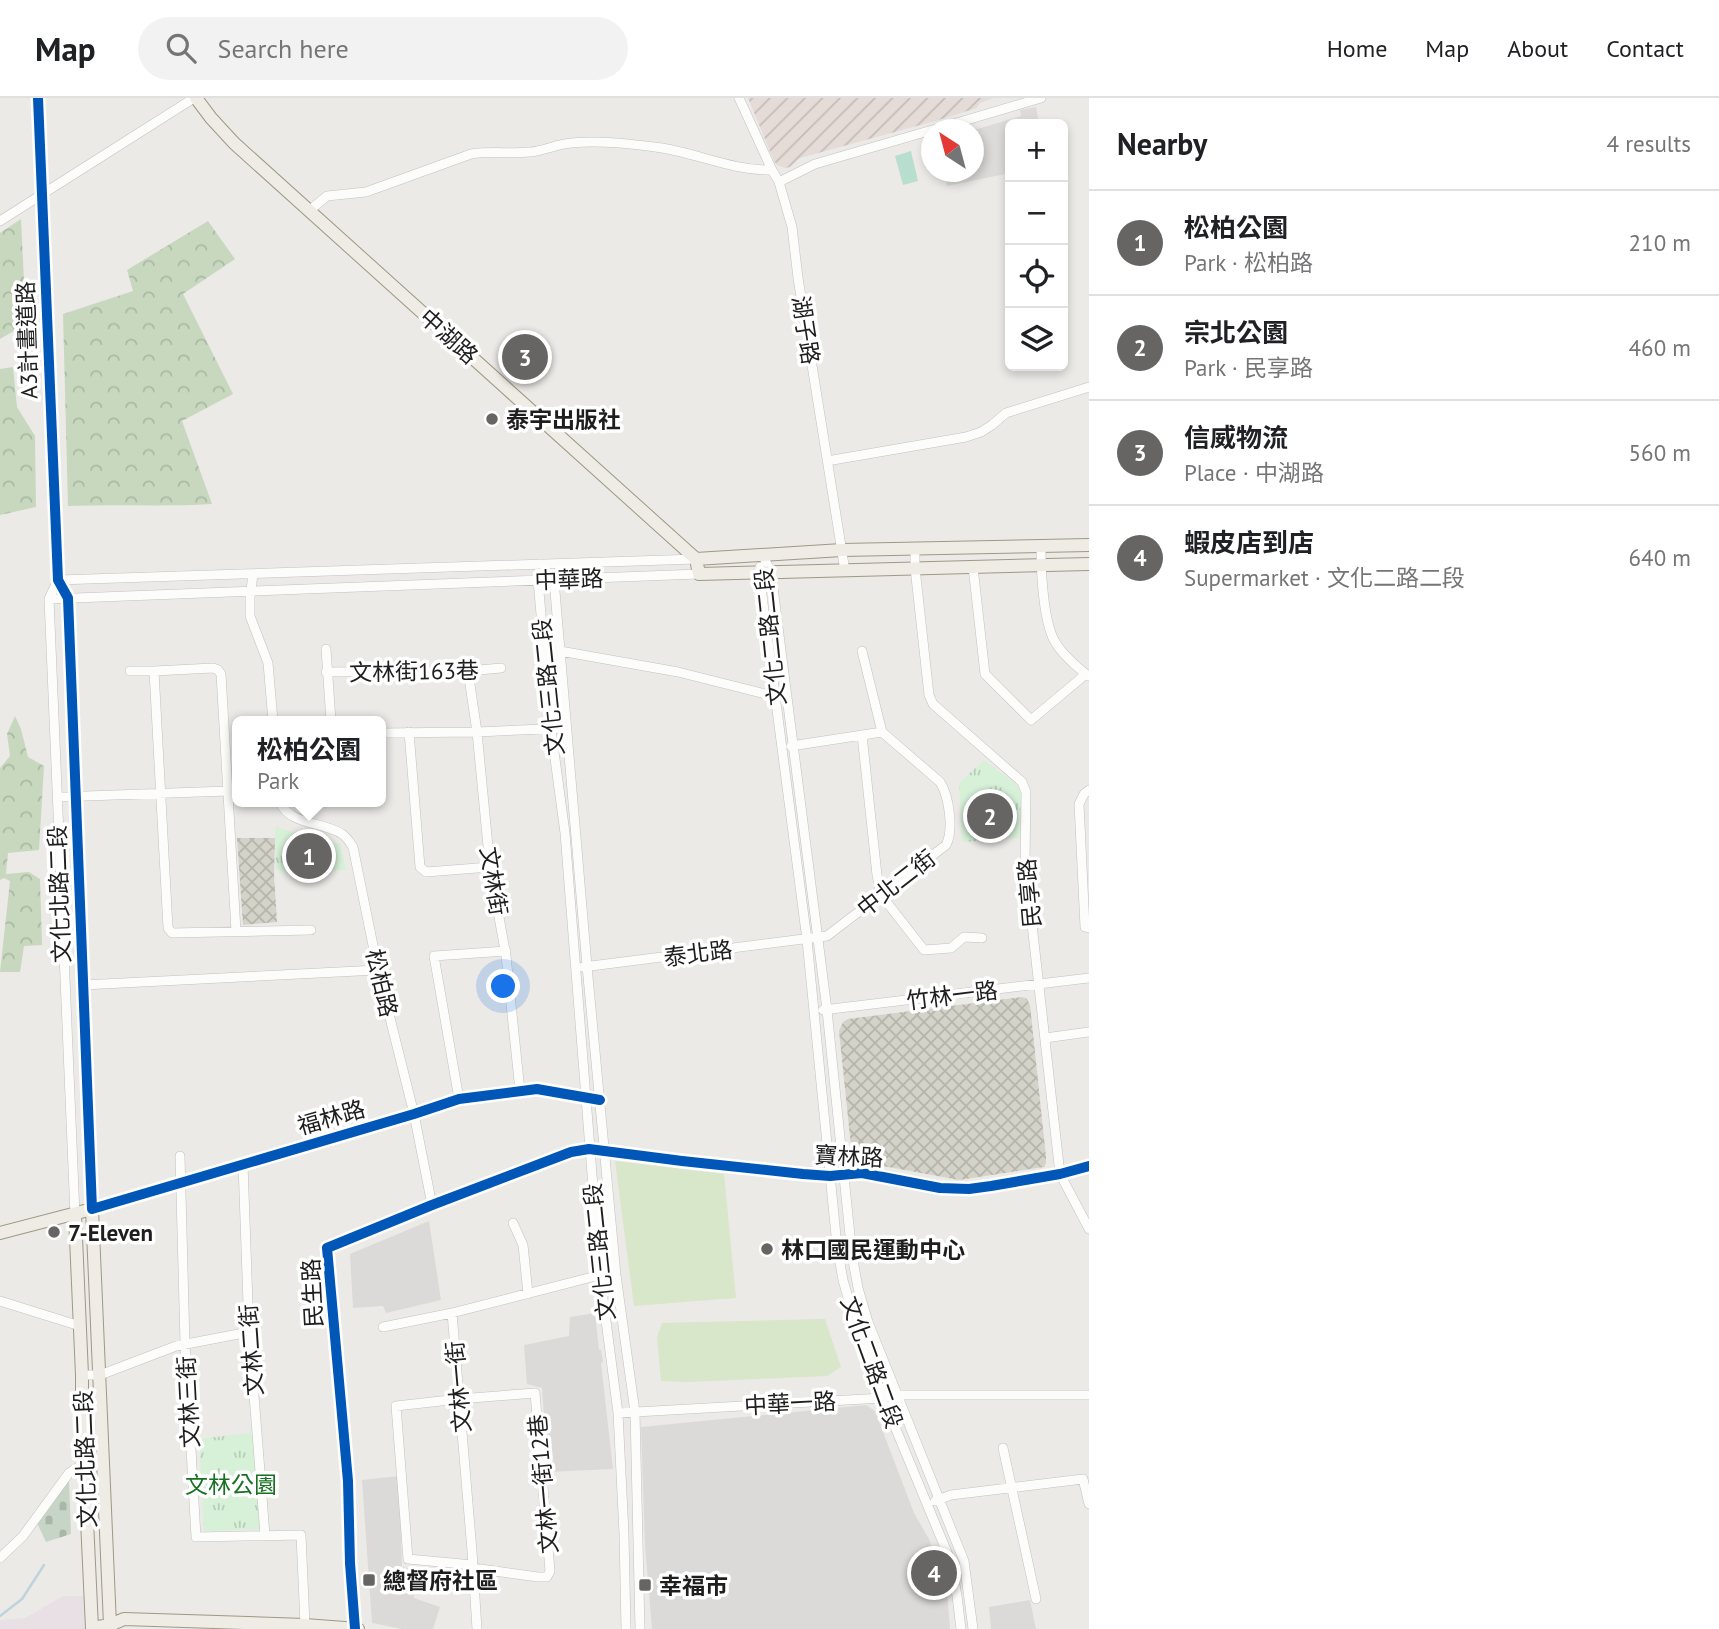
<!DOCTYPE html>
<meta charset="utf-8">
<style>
:root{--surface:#fff;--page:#f2f2f2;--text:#202124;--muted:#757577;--line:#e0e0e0;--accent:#666564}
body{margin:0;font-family:"PT Sans","Noto Sans TC",sans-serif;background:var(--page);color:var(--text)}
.controls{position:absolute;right:21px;top:21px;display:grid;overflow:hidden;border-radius:10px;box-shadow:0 4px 10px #0003}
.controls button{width:63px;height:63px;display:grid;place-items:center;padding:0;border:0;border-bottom:2px solid var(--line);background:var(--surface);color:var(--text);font:35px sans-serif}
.compass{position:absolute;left:921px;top:21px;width:63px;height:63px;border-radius:50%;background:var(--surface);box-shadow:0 4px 10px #0003;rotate:324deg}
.you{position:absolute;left:504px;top:889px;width:24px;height:24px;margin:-18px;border:5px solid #fff;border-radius:50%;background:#1a73e8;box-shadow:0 0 0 10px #1a73e833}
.badge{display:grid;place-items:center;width:46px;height:46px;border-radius:50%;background:var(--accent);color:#fff;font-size:23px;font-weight:700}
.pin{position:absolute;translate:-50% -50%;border:4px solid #fff;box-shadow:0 2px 7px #0006}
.popup{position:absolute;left:232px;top:618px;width:154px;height:91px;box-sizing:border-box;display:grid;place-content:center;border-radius:10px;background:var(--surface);filter:drop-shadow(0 2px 5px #0005);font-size:23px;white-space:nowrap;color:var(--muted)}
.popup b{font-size:26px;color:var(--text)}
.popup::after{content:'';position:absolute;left:50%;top:100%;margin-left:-14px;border:14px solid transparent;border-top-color:var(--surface)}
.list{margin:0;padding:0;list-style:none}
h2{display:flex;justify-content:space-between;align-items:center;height:91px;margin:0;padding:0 28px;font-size:30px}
h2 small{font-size:23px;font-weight:400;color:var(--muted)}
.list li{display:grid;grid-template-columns:46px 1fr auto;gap:21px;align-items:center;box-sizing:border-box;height:105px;padding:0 28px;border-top:2px solid var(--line)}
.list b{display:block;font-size:26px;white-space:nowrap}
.list p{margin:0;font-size:23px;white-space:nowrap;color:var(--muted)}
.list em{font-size:23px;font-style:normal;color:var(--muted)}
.icon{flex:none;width:38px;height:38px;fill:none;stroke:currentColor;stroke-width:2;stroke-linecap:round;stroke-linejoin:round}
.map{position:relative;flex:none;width:1089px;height:1531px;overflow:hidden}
header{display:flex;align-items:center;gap:42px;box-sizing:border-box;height:98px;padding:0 35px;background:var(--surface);border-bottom:2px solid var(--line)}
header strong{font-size:33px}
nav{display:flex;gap:38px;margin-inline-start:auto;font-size:24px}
.search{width:490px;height:63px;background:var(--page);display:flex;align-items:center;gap:18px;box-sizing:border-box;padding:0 24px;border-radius:38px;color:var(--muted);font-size:26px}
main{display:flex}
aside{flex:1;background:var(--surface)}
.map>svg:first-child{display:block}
.residential{fill:#dbdad8}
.industrial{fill:#e9e0e5}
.military{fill:url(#military-furrows)}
.construction{fill:url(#construction-cross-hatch)}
.grass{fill:#d8e6c9}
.forest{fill:url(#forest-crowns)}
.cemetery{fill:url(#cemetery-stones)}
.park{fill:url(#park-tufts)}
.pitch{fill:#b7dece}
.parking{fill:#dcdbda}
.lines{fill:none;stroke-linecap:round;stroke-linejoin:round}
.stream{stroke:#bed4dc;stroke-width:2.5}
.minor-casing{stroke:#c2c1bf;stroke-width:10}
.major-casing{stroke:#a09886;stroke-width:14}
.minor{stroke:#fcfcfb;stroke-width:9}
.major{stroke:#efebe5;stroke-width:12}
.cycleway-casing{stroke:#fff;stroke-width:15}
.cycleway{stroke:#0057b8;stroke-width:10}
.poi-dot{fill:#666564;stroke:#fff;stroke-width:2.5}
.labels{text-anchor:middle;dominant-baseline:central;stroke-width:7;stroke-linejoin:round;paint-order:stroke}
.street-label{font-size:23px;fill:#1e1e1e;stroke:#fff}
.poi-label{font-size:23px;font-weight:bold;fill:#1e1e1e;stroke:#fff;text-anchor:start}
.park-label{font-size:23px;fill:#177121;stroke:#fff}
</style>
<header>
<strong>Map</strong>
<div class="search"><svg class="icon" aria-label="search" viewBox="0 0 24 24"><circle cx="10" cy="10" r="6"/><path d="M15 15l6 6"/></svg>Search here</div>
<nav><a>Home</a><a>Map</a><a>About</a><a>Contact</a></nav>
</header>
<main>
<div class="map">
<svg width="1089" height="1531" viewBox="0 0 1089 1531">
<defs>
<pattern id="military-furrows" width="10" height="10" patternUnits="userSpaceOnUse" patternTransform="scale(1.75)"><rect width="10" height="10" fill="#e5dcd7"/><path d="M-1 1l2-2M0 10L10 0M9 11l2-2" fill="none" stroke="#c4bcb8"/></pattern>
<pattern id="construction-cross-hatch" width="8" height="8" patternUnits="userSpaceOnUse" patternTransform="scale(1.75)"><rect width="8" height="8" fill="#d4d3c9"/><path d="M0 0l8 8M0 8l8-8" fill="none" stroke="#b6b5ac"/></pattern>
<pattern id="forest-crowns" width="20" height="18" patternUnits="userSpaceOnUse" patternTransform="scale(1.75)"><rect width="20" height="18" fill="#c7d8bf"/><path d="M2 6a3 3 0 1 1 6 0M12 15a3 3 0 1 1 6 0" fill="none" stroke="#aab9a4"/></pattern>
<pattern id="cemetery-stones" width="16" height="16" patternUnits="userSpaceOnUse" patternTransform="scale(1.75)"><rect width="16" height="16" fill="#c7d5c7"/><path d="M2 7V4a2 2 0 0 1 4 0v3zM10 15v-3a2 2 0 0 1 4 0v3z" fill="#aab6aa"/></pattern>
<pattern id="park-tufts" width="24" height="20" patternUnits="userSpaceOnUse" patternTransform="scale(1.75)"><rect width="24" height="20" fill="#d7f0d8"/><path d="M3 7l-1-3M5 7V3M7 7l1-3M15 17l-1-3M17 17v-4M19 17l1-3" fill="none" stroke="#b8cdb9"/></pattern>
</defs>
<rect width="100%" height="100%" fill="#eceae7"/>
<path class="residential" d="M 429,1123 L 441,1202 L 386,1215 L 383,1208 L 353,1210 L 350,1156 Z
M 595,1215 L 599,1252 L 601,1252 L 603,1264 L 601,1265 L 613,1371 L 548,1374 L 542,1290 L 527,1286 L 524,1247 L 569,1238 L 570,1219 Z
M 866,1307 L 875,1313 L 914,1415 L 929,1441 L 947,1493 L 950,1531 L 652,1531 L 645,1448 L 641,1329 Z
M 399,1378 L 402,1469 L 415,1472 L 414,1500 L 440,1509 L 433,1531 L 402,1531 L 372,1525 L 362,1382 Z
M 1030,1502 L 1036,1531 L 991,1531 L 989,1509 Z"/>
<path class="industrial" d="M 63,1498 L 93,1498 L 94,1531 L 0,1531 L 0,1522 L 25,1520 Z"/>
<path class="military" d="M 748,0 L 994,0 L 980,5 L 977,10 L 935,23 L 800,60 L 790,69 L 785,70 L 777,67 L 774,63 Z"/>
<path class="construction" d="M 237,740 L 275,740 L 274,777 L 277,824 L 243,827 Z
M 1022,899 L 1027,901 L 1030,907 L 1046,1059 L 1046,1065 L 1044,1069 L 959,1082 L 856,1063 L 852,1058 L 839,933 L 843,924 L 848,921 Z"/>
<path class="grass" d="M 615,1063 L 724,1076 L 736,1200 L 634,1208 Z
M 825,1221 L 841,1269 L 827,1278 L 686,1284 L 661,1283 L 657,1239 L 662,1225 Z"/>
<path class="forest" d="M 21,121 L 26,226 L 0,241 L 0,135 Z
M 208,123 L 235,161 L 183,196 L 233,296 L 182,323 L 212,406 C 164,409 116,406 68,408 L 63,216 L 133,193 L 127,172 Z
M 13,269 L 17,309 L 35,338 L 36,409 L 0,417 L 0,271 Z
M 15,618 L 21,631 L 28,659 L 44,668 L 39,752 L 8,755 L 6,776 L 29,774 L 40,781 L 42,847 L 24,848 L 20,874 L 0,874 L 10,783 L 4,780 L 0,782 L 0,670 L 10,658 L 7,636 Z"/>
<path class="cemetery" d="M 69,1382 L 71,1436 L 46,1444 L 38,1427 L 38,1418 Z"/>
<path class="park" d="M 984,662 L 1017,687 L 1021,696 L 1019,740 L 962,744 L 959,685 Z
M 275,729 L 340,746 L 346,772 L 291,777 L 276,771 Z
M 257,1334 L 263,1431 L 204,1433 L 199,1341 Z"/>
<path class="pitch" d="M 911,53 L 918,83 L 903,87 L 895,58 Z"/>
<path class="parking" d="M 1036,9 L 1039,26 L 1010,26 L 1010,75 L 947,88 L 944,74 L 974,74 L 974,32 L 1021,18 L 1020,12 Z"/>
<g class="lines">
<path class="stream" d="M 0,1518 L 22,1501 L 44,1467"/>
<g class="minor-casing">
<path id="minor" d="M 38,0 L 58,482 L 68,500 L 92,1111 L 414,1016 L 459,1001 L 537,991 L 600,1002
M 739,0 L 772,72 L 779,84 L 792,129 L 798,180 L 845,473
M 933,32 L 1041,0
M 779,84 L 815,66 L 932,32
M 310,112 L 327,98 L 366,94 L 471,56 C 491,53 510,56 530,54 C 544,53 557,46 571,45 C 601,42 632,46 662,50 C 699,56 734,73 772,72
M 0,123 L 194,0
M 827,363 L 966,339 L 981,334 L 992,327 L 1006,315 L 1089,289
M 1041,449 C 1041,473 1043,528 1057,547 C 1065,559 1077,569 1088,578
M 915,451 L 915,470 L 929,597 L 933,606 L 1022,684 L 1026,694 L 1025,764 L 1060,1076 L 1089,1131
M 762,456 L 771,474 L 827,912 L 852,1157 L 858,1190 L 868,1224 L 964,1463 L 973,1531
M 540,466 L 554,482 L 587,868 L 616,1177 L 635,1314 L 640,1531
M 540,466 L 538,482 L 551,631 L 565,735 L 600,1177 L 618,1315 L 624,1436 L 626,1531
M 760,469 L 759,474 L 807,842 L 837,1148 L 843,1182 L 852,1214 L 883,1300 L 951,1464 L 957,1498 L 961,1531
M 973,469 L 985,576 L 1031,622 L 1086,576
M 253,476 L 250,500 L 250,518 L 268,565 L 273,623
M 58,482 L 696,461
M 58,482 L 49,501 L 75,1117
M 49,501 L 699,476
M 326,551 L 331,623
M 560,553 L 678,574 L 777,599
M 862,553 L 882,634
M 130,573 L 154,573 L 213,570 L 218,572 L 221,576 L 236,833
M 154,573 L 168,830 L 172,835 L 311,832
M 468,573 L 477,634 L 490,769 L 506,858 L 520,993
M 326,574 L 468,573 L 501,570
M 409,634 L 420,769 L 426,774 L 490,769
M 381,635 L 477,634 L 566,630
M 862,637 L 877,777 L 881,797 L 924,852 L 951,850 L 964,839 L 982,840
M 1089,692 L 1084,696 L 1079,706 L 1085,829 L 1089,830
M 58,699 L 228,693
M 280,704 C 289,727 324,724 342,736 C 347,739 350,745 353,749 L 378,872 L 414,1016 L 432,1107
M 583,869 L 827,838 L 946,747 C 954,732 949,698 940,684 L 882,634 L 791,648
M 83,887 L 378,872
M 823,912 L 1089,880
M 1045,940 L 1089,934
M 459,1001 L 434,858 L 506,853
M 180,1058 L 185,1246 L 196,1439 L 301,1437 L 305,1527
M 243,1066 L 249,1234 L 265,1437
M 513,1125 L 523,1147 L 528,1196
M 0,1203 L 80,1228
M 452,1215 L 472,1453 L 477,1531
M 383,1229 L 452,1215 L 600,1177 L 616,1177
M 82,1277 L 100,1277 L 176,1248 L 249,1234
M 618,1315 L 883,1300 L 896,1297 L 1089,1297
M 1003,1350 L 1036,1501
M 935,1403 L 951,1397 L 1083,1381 L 1089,1406
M 0,1460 L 23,1438 L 69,1375 L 85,1365
M 473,1467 L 408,1461 L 396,1308 L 459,1301 L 535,1295 L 550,1473 L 547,1479 L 538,1479 L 473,1470
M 355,1531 L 350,1465 L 348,1383 L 327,1150 L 432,1107 L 571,1054 L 589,1051 L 682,1063 L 803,1076 L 830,1078 L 862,1075 L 940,1090 L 969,1091 L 991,1088 L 1060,1076 L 1089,1068"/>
</g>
<g class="major-casing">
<path id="major" d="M 196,0 L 211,20 L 234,45 L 696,461 L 699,476 L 1089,466
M 696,461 L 842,452 L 1089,447
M 75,1117 L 82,1277 L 82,1315 L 92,1530 L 110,1527 L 124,1521 L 305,1527 L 358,1531
M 0,1135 L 92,1111 L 110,1527"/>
</g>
<use href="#minor" class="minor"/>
<use href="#major" class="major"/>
<g class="cycleway-casing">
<path id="cycleway" d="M 38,0 L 58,482 L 68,500 L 92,1111 L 414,1016 L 459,1001 L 537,991 L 600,1002
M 355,1531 L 350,1465 L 348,1383 L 327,1150 L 432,1107 L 571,1054 L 589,1051 L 682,1063 L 803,1076 L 830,1078 L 862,1075 L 940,1090 L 969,1091 L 991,1088 L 1060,1076 L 1089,1068"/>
</g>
<use href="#cycleway" class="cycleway"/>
</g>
<g class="poi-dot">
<circle cx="492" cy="321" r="7"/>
<circle cx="54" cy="1134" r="7"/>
<circle cx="767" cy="1151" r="7"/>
<rect x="362" y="1475" width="14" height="14" rx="3.5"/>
<rect x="638" y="1480" width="14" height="14" rx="3.5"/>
</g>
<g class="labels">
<g class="street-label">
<text transform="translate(806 232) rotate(81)">湖子路</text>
<text transform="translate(449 238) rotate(42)">中湖路</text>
<text transform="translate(27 242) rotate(-92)">A3計畫道路</text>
<text transform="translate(569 481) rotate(-2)">中華路</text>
<text transform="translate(770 539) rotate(-96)">文化二路二段</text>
<text transform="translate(414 573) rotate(-1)">文林街163巷</text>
<text transform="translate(548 589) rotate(-96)">文化三路二段</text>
<text transform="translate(494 783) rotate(81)">文林街</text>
<text transform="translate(896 785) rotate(-38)">中北二街</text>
<text transform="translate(1029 795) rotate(-95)">民享路</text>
<text transform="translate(59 796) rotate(-92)">文化北路二段</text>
<text transform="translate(698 855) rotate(-7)">泰北路</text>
<text transform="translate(382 885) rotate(77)">松柏路</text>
<text transform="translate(952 897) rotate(-7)">竹林一路</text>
<text transform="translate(331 1019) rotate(-16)">福林路</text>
<text transform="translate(849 1058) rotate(3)">寶林路</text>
<text transform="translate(599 1154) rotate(-96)">文化三路二段</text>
<text transform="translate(312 1195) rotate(-93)">民生路</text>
<text transform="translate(251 1252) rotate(-94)">文林二街</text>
<text transform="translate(872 1264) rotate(70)">文化二路二段</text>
<text transform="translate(458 1289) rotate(-95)">文林一街</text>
<text transform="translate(188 1304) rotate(-93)">文林三街</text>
<text transform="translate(790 1305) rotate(-3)">中華一路</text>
<text transform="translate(85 1361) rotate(-92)">文化北路二段</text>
<text transform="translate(543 1386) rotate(-95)">文林一街12巷</text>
</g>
<g class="poi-label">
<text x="506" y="321">泰宇出版社</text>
<text x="68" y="1134">7-Eleven</text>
<text x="781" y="1151">林口國民運動中心</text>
<text x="383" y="1482">總督府社區</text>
<text x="659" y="1487">幸福市</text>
</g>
<g class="park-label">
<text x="231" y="1386">文林公園</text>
</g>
</g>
</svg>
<div class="controls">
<button>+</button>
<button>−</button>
<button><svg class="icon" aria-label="locate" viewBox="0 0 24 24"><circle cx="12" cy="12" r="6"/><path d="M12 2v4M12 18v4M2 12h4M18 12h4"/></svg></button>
<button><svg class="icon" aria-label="layers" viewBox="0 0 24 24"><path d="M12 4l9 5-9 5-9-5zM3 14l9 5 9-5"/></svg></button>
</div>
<svg class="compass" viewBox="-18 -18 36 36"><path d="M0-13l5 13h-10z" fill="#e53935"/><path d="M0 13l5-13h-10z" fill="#757577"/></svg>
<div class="you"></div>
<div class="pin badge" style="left:309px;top:758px">1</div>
<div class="popup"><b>松柏公園</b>Park</div>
<div class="pin badge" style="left:990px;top:718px">2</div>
<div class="pin badge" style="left:525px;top:259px">3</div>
<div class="pin badge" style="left:934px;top:1475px">4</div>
</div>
<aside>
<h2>Nearby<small>4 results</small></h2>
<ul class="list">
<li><span class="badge">1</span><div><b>松柏公園</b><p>Park · 松柏路</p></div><em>210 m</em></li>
<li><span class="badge">2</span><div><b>宗北公園</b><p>Park · 民享路</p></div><em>460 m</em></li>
<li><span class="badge">3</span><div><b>信威物流</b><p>Place · 中湖路</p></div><em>560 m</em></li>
<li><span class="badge">4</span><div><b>蝦皮店到店</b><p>Supermarket · 文化二路二段</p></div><em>640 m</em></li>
</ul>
</aside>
</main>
